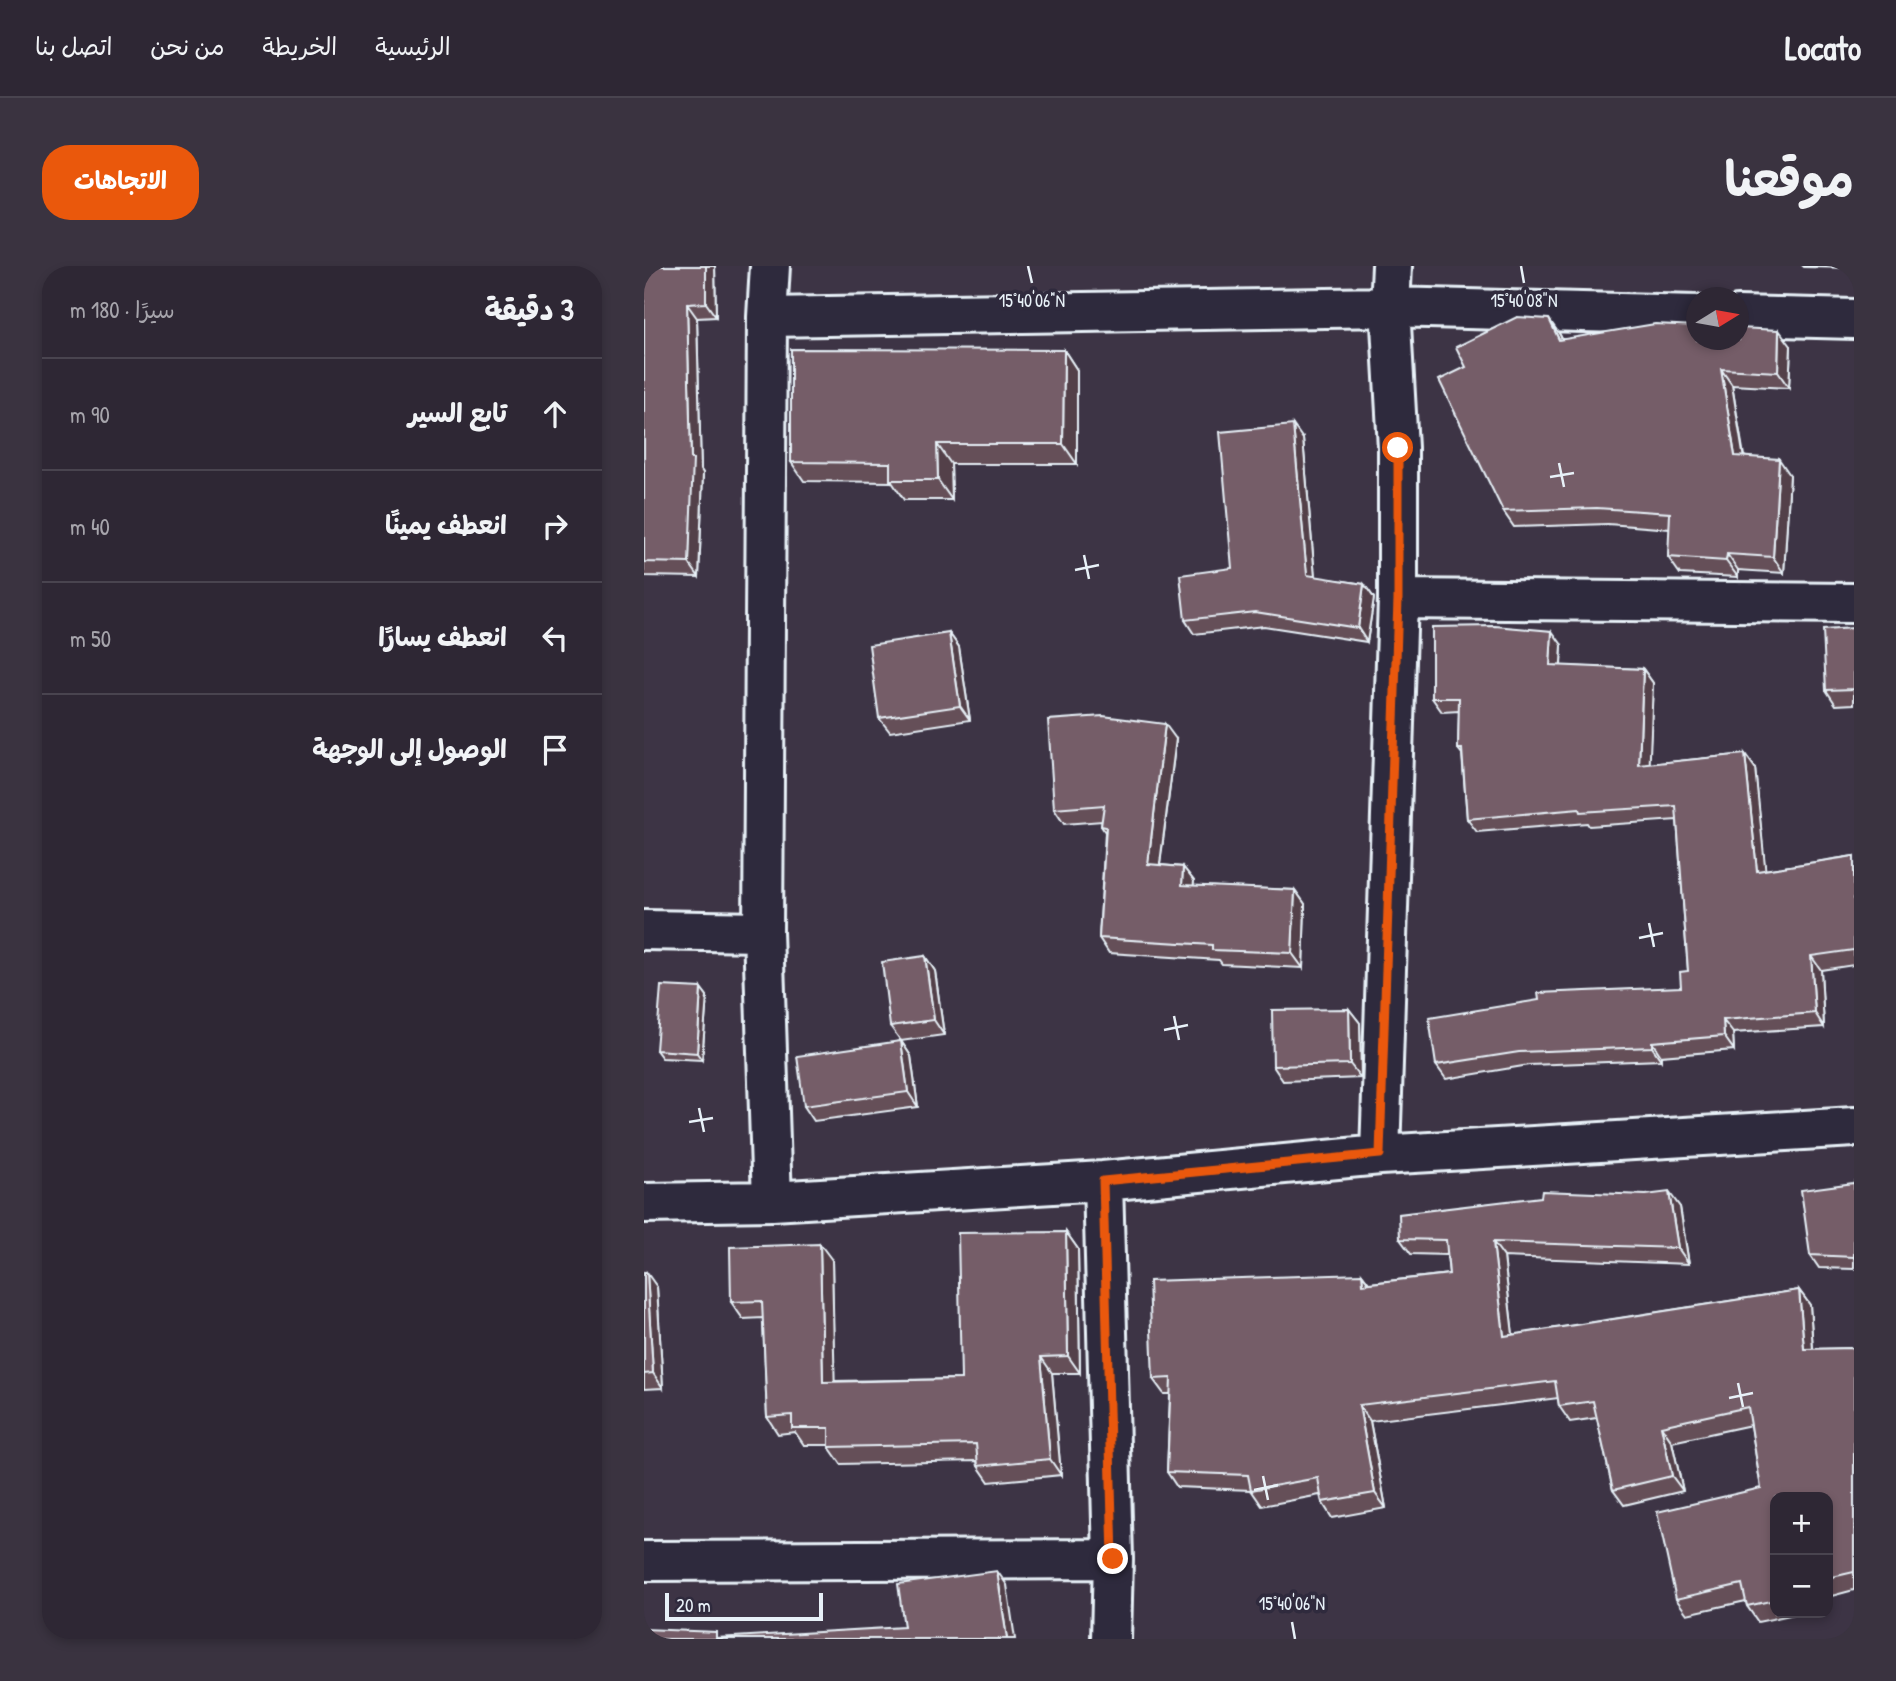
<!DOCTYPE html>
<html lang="ar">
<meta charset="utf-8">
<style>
:root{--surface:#2e2734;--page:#3a3340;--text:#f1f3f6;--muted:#a7a5ac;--line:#49444f;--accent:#ea580c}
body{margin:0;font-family:"Patrick Hand","Playpen Sans Arabic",sans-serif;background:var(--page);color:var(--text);direction:rtl}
.controls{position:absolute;right:21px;bottom:21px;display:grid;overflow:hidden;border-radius:14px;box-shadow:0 4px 10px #0003}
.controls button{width:63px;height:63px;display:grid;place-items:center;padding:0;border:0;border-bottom:2px solid var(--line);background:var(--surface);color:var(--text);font:35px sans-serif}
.compass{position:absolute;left:1042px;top:21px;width:63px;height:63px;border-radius:50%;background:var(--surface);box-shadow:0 4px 10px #0003;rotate:79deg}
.scale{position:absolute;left:21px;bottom:18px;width:158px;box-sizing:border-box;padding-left:7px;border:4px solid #e8f1f8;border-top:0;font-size:19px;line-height:24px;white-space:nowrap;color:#e8f1f8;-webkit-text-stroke:5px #2f2a3d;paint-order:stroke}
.stop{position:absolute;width:21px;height:21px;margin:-16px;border:5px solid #ea580c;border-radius:50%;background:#fff}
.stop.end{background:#ea580c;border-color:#fff;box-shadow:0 2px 7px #0008}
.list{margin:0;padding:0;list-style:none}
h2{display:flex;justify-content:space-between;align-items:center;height:91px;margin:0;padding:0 28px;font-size:30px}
h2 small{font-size:23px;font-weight:400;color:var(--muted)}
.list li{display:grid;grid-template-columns:46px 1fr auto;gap:21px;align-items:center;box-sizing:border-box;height:112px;padding:0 28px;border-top:2px solid var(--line)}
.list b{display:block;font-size:26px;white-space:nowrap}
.list em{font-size:23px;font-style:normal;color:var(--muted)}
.icon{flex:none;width:38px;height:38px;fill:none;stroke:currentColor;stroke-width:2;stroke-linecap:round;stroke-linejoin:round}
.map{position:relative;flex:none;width:1210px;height:1373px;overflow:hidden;direction:ltr;border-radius:28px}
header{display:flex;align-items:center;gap:42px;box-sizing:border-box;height:98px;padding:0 35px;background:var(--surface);border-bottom:2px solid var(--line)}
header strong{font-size:33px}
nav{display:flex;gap:38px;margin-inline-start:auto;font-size:24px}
.intro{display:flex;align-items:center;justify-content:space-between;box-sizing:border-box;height:168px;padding:0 42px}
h1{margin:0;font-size:49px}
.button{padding:18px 32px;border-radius:28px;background:var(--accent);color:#fff;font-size:24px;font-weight:700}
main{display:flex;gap:42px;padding:0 42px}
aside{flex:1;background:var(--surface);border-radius:28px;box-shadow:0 4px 10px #0003}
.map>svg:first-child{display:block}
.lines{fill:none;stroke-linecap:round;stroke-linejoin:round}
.minor-casing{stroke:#e8f1f8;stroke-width:44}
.minor{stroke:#2f2a3d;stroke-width:38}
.wall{fill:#655059;stroke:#e8f1f8;stroke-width:2}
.shaded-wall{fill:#524148;stroke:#e8f1f8;stroke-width:2}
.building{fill:#755d67;stroke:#e8f1f8;stroke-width:2}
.route{stroke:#ea580c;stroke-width:9}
.ticks{fill:none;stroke:#e8f1f8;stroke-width:2.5}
.ticks-label{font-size:18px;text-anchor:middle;fill:#e8f1f8;stroke:#2f2a3d;stroke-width:7;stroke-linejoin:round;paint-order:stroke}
</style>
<header>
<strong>Locato</strong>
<nav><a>الرئيسية</a><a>الخريطة</a><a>من نحن</a><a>اتصل بنا</a></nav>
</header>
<div class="intro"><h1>موقعنا</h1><a class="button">الاتجاهات</a></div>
<main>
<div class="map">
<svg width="1210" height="1373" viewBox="0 0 1210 1373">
<rect width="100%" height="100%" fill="#3d3445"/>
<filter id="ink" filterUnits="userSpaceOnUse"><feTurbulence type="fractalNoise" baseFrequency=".0143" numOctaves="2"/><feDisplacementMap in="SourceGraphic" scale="14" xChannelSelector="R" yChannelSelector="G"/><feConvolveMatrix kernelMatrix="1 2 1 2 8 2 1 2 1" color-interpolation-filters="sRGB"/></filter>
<g filter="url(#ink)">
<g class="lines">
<g class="minor-casing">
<path id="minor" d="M 126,0 L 123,51 L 119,666 L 128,935
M 1094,50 L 1210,53
M 123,51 L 746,41 L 1052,49
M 754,333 L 1210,337
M 0,664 L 119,666
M 736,889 L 754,333 L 754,182 L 746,41 L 748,0
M 459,915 L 469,1293 L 467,1373
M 0,937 L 128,935 L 459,915 L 736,889 L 1210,861
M 0,1295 L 469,1293"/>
</g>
<use href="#minor" class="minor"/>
</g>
<path class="wall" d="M 0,0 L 71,0 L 72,51 L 53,52 L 57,204 L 59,207 L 55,311 L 0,310 Z
M 1159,0 L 1210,0 L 1210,2 L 1160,1 Z
M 916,69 L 918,73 L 1147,80 L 1145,122 L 1088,119 L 1100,190 L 1146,209 L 1140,307 L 1094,304 L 1094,311 L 1036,308 L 1024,291 L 1026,263 L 964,258 L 870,261 L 859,245 Z
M 420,84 L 433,104 L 433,198 L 307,198 L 308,234 L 260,234 L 248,216 L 160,215 L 147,196 Z
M 659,173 L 671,311 L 720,318 L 730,332 L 723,376 L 620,360 L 550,368 L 541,354 L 588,302 Z
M 1210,362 L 1210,438 L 1192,439 L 1182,424 Z
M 305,367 L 315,381 L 326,454 L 246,466 L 235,452 Z
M 918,379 L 917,400 L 999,403 L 1009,417 L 1005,498 L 1101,488 L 1111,502 L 1121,604 L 1210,590 L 1210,699 L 1177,704 L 1180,761 L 1089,767 L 1090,784 L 1017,790 L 1017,794 L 885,799 L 802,813 L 792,799 L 1037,721 L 1044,705 L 1033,554 L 945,560 L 943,557 L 833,566 L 823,553 L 818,488 L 814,483 L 815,445 L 798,446 L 788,432 Z
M 532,473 L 516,599 L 539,601 L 550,615 L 549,620 L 651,624 L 661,638 L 659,702 L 578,698 L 575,694 L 465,687 L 455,672 L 461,566 L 457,560 L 458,555 L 420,558 L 410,543 Z
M 281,690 L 291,705 L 300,769 L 257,775 L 246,760 Z
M 57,722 L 63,730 L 58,794 L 18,792 L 12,784 Z
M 705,743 L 716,757 L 717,812 L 639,815 L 629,800 Z
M 257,775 L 267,790 L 274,841 L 170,855 L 160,840 Z
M 1210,917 L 1210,1003 L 1175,1002 L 1166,989 Z
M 1036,941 L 1045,998 L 860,991 L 869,1069 L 1155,1024 L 1166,1039 L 1169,1083 L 1210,1082 L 1210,1324 L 1184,1331 L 1184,1231 L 1131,1231 L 1131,1347 L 1155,1347 L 1114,1356 L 1103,1340 L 1102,1335 L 1043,1348 L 1032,1333 L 1117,1222 L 1107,1159 L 1028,1176 L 1039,1225 L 980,1239 L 969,1224 L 953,1152 L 926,1156 L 915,1140 L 914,1132 L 726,1155 L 742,1242 L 688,1252 L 678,1236 L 676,1229 L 618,1240 L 607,1224 L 533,1221 L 523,1206 L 526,1128 L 520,1128 L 509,1113 L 718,1008 L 725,1017 L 805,1008 L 803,989 L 767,988 L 756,973 Z
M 422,966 L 434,983 L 436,1107 L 408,1107 L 417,1209 L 345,1216 L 334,1200 L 333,1195 L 197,1198 L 185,1181 L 185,1179 L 160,1179 L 151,1166 L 134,1168 L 123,1151 L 119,1052 L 99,1053 L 87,1036 L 188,994 L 190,1115 L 317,1113 Z
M 0,1007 L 13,1021 L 19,1122 L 0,1123 Z"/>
<path class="shaded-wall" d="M 62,0 L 71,0 L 72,51 L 62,37 Z
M 43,38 L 53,52 L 57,204 L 59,207 L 55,311 L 45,297 L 47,193 Z
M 905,53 L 916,69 L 926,90 L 915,74 Z
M 1135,64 L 1147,80 L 1145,122 L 1134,106 Z
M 420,84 L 433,104 L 433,198 L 419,178 Z
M 1077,103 L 1088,119 L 1102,206 L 1091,190 Z
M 649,159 L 659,173 L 672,323 L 663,309 Z
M 293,178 L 307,198 L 308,234 L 294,214 Z
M 1135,193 L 1146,209 L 1140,307 L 1129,291 Z
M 1083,288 L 1094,304 L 1094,311 L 1082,295 Z
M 720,318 L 730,332 L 723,376 L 714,362 Z
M 908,365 L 918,379 L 916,413 L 906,399 Z
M 305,367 L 315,381 L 326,454 L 316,440 Z
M 999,403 L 1009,417 L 1005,513 L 995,499 Z
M 521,458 L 532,473 L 514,613 L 504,598 Z
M 1101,488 L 1111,502 L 1123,619 L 1113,605 Z
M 539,601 L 550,615 L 548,634 L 538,619 Z
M 651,624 L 661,638 L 659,702 L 648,687 Z
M 281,690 L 291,705 L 300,769 L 290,754 Z
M 1167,690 L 1177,704 L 1180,761 L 1171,747 Z
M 57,722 L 63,730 L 58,794 L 53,787 Z
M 705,743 L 716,757 L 717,812 L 706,798 Z
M 1079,754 L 1089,767 L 1090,784 L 1080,770 Z
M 257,775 L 267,790 L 274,841 L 264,826 Z
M 1008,776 L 1017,790 L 1017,794 L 1008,781 Z
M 1025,926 L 1036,941 L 1045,998 L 1034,982 Z
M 422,966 L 434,983 L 436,1107 L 424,1090 Z
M 849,976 L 860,991 L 871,1086 L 860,1070 Z
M 176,978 L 188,994 L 191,1132 L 179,1116 Z
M 3,1007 L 13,1021 L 19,1122 L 9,1107 Z
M 718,1008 L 729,1023 L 719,1018 Z
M 1155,1024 L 1166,1039 L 1170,1099 L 1160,1083 Z
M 397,1091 L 408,1107 L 417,1209 L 406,1193 Z
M 715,1139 L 726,1155 L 742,1242 L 731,1227 Z
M 1017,1160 L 1028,1176 L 1039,1225 L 1028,1210 Z
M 353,1305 L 363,1319 L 371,1373 L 363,1373 Z"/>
<path class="building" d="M 0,0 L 62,0 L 62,37 L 43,38 L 47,193 L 49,193 L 45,297 L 0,296 Z
M 873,51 L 905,53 L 915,74 L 1011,58 L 1053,60 L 1053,74 L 1095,74 L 1095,62 L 1135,64 L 1134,106 L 1077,103 L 1091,190 L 1135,193 L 1129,291 L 1083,288 L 1082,295 L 1024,291 L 1026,247 L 953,242 L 859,245 L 795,114 L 822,101 L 812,81 Z
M 147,83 L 420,84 L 419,178 L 293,178 L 294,214 L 246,214 L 246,197 L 147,196 Z
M 649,159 L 663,309 L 720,318 L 714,362 L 611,346 L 541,354 L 536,309 L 588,302 L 576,166 Z
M 851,360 L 908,365 L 906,399 L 999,403 L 995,499 L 1101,488 L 1113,605 L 1210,590 L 1210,684 L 1167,690 L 1171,747 L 1079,754 L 1080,770 L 1008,776 L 1008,781 L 875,786 L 792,799 L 785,752 L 895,734 L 894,727 L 1037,721 L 1036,706 L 1044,705 L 1032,540 L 936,546 L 935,543 L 823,553 L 818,483 L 814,483 L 815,432 L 788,432 L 788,361 Z
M 1210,362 L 1210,423 L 1182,424 L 1179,364 Z
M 305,367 L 316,440 L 235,452 L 225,379 Z
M 459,450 L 521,458 L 504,598 L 539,601 L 538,619 L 651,624 L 648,687 L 568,684 L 568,679 L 455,672 L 462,561 L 457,560 L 460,539 L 410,543 L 404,454 Z
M 281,690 L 290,754 L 246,760 L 238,696 Z
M 17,720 L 57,722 L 53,787 L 12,784 Z
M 705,743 L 706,798 L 629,800 L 628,744 Z
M 257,775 L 264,826 L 160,840 L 153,790 Z
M 1210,917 L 1210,991 L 1166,989 L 1157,924 Z
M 898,925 L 1002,929 L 1025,926 L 1034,982 L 849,976 L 860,1070 L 1155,1024 L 1160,1083 L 1210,1082 L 1210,1306 L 1184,1312 L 1184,1231 L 1131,1231 L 1131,1334 L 1103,1340 L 1098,1318 L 1032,1333 L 1013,1246 L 1117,1222 L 1104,1141 L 1017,1160 L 1028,1210 L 969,1224 L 949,1135 L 915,1140 L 911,1115 L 715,1139 L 731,1227 L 678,1236 L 674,1212 L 607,1224 L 604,1209 L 523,1206 L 527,1112 L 509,1113 L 505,1015 L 718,1008 L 719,1018 L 805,1008 L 802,974 L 756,973 L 755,948 L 897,931 Z
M 422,966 L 424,1090 L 397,1091 L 406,1193 L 334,1200 L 332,1178 L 185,1181 L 185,1162 L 148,1162 L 148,1149 L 123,1151 L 118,1035 L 87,1036 L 86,981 L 176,978 L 179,1116 L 317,1113 L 314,967 Z
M 0,1007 L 3,1007 L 9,1107 L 0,1108 Z
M 353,1305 L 363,1373 L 0,1373 L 0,1363 L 72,1366 L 72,1372 L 260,1361 L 254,1318 Z"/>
</g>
<g class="lines" filter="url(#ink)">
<path class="route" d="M 469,1293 L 459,915 L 736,888 L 754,333 L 754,182"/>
</g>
<path class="ticks" d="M 384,0 L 388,17M 877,0 L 880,17M 915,197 L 920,221M 906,211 L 930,207M 440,289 L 445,313M 431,304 L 455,299M 1005,657 L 1010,681M 995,672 L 1019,667M 530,750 L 535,774M 520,764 L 544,759M 55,842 L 60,866M 45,856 L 69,852M 1094,1117 L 1099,1141M 1085,1132 L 1109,1127M 619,1210 L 624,1234M 610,1224 L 634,1219M 648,1356 L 651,1373"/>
<g class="ticks-label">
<text x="388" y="41">15°40'06"N</text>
<text x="880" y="41">15°40'08"N</text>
<text x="648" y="1344">15°40'06"N</text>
</g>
</svg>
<div class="controls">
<button>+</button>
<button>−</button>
</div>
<svg class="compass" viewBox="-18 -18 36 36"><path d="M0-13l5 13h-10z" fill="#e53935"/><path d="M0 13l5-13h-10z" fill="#a7a5ac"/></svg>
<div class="scale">20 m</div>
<div class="stop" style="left:754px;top:182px"></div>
<div class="stop end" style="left:469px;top:1293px"></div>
</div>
<aside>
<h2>3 دقيقة<small>سيرًا · 180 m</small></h2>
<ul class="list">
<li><svg class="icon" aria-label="ahead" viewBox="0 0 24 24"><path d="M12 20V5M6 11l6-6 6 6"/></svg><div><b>تابع السير</b></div><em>90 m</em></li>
<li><svg class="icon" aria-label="right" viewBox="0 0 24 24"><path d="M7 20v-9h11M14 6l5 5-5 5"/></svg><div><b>انعطف يمينًا</b></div><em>40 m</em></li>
<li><svg class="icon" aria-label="left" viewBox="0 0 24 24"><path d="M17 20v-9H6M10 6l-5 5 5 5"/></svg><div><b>انعطف يسارًا</b></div><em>50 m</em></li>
<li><svg class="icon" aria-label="arrive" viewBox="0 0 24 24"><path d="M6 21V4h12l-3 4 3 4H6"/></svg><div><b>الوصول إلى الوجهة</b></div></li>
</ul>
</aside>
</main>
